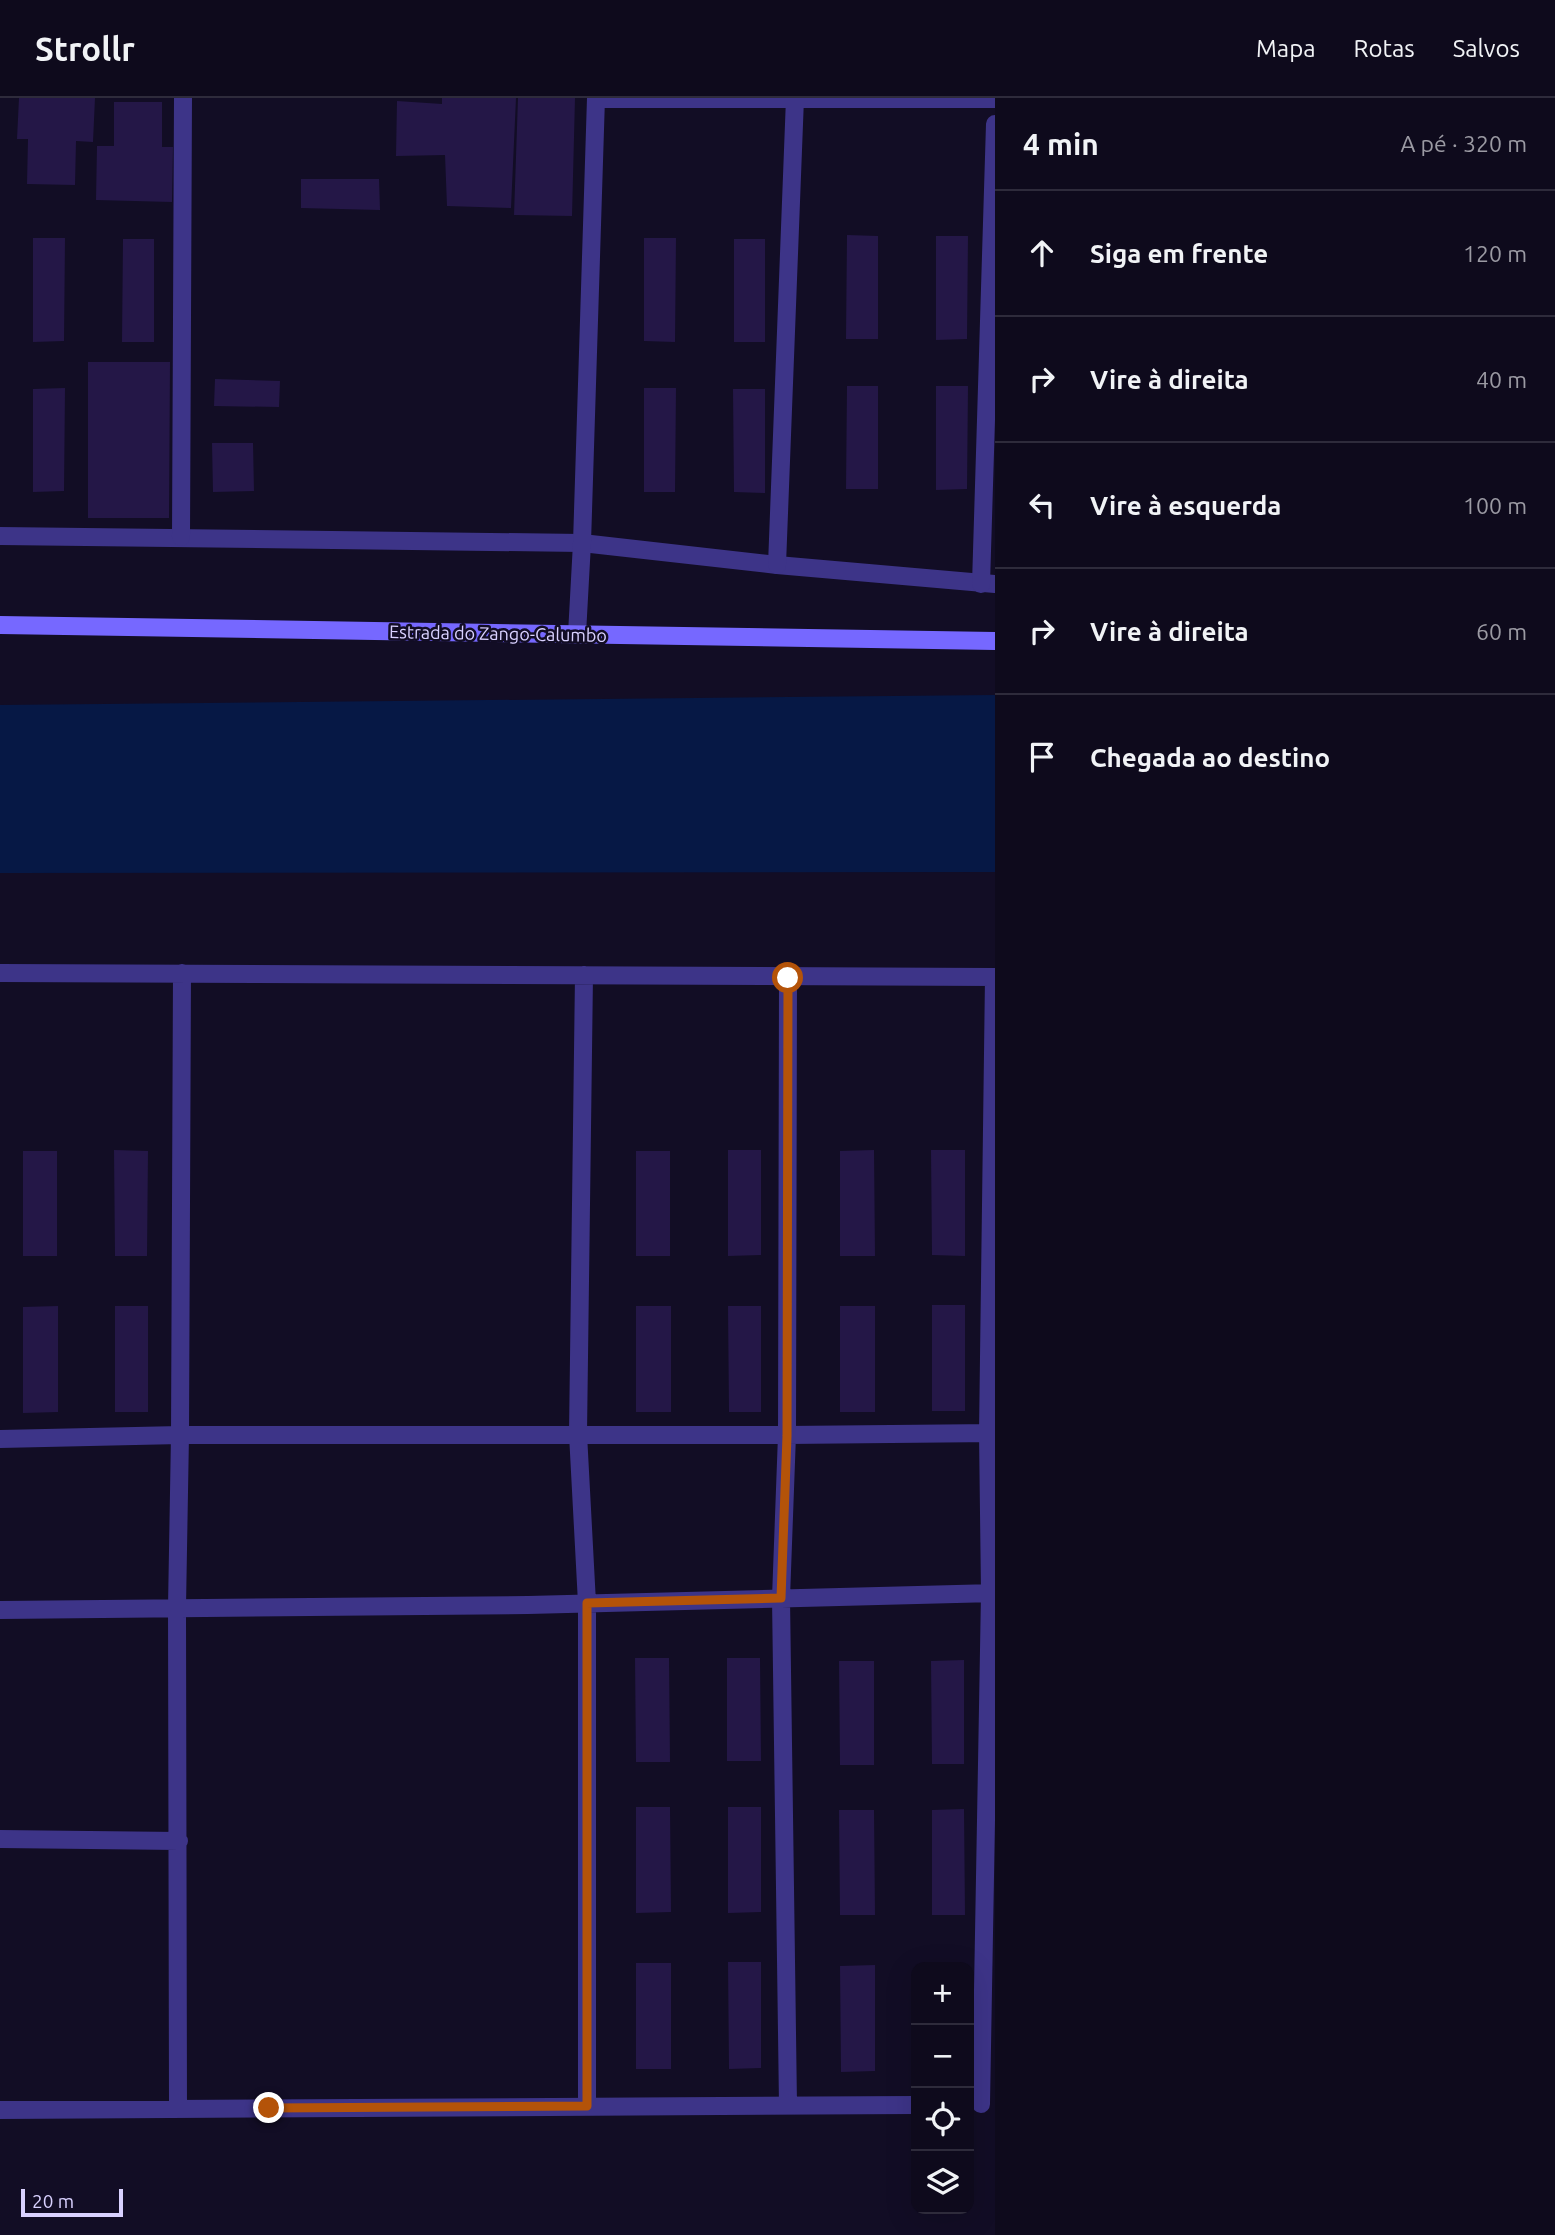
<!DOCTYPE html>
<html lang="pt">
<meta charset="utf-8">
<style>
:root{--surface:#0e0a1c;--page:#1c1829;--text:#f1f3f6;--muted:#9b9aa3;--line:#2e2b3b}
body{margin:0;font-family:Ubuntu,sans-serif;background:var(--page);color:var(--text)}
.controls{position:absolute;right:21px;bottom:21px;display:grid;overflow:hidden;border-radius:14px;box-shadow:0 7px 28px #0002}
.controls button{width:63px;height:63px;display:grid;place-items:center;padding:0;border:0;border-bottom:2px solid var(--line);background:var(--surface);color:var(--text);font:35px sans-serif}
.scale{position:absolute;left:21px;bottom:18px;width:102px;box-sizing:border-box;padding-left:7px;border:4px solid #d9d1ff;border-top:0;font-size:19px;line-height:24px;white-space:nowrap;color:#d9d1ff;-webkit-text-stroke:5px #120d25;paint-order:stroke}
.stop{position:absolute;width:21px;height:21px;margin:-16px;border:5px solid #b45309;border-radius:50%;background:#fff}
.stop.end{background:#b45309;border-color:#fff;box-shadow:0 2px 7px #0008}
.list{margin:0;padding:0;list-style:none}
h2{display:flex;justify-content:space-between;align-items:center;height:91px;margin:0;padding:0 28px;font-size:30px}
h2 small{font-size:23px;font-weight:400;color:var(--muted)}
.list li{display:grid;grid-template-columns:46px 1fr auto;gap:21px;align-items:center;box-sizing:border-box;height:126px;padding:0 28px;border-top:2px solid var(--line)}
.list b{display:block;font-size:26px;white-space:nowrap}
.list em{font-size:23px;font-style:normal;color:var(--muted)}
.icon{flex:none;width:38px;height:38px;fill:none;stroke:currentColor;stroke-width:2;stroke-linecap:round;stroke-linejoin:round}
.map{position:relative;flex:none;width:995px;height:2137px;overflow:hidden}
header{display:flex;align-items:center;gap:42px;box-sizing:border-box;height:98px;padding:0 35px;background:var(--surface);border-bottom:2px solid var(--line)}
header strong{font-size:33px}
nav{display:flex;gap:38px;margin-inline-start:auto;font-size:24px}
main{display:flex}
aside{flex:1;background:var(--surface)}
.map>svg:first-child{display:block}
.water{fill:#061845}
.building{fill:#241747}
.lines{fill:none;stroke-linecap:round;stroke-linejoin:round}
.lane{stroke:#3d3488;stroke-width:18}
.street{stroke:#3d3488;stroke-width:18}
.secondary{stroke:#7668ff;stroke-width:18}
.route{stroke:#b45309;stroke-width:9}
.labels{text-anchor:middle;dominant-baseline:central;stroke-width:5;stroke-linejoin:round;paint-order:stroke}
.street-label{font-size:18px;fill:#d9d1ff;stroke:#120d25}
</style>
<header>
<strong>Strollr</strong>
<nav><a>Mapa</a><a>Rotas</a><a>Salvos</a></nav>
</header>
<main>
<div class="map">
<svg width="995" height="2137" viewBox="0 0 995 2137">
<rect width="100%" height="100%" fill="#120d25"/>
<path class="water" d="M 995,597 L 995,774 L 0,775 L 0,607 Z"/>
<path class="building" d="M 19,0 L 95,0 L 93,44 L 76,43 L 75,87 L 27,86 L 28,41 L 17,41 Z
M 442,0 L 516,0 L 511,110 L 447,108 L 445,57 L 396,58 L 397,3 L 442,6 Z
M 518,0 L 575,0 L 572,118 L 514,117 Z
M 114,4 L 162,4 L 162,49 L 173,49 L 172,104 L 96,102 L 97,48 L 114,48 Z
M 301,81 L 379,81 L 380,112 L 301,110 Z
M 847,137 L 878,138 L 878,241 L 846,241 Z
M 936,138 L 968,138 L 967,241 L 936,242 Z
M 33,140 L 65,140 L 64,243 L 33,244 Z
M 644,140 L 676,140 L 675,244 L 644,243 Z
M 123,141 L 154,141 L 154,244 L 122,244 Z
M 734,141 L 765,141 L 765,244 L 734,244 Z
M 88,264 L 170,264 L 169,420 L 88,420 Z
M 215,281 L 280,283 L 279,309 L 214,308 Z
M 847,288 L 878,288 L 878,391 L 846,391 Z
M 936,288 L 968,288 L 967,391 L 936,392 Z
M 65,290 L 64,393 L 33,394 L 33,291 Z
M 644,290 L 676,290 L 675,394 L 644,394 Z
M 733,291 L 765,291 L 765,395 L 734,394 Z
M 212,345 L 253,345 L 254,393 L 213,394 Z
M 114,1052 L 148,1053 L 147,1158 L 115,1158 Z
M 728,1052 L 761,1052 L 761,1157 L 728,1158 Z
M 874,1052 L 875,1158 L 840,1158 L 840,1053 Z
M 931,1052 L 965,1052 L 965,1158 L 932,1157 Z
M 23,1053 L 57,1053 L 57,1158 L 23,1158 Z
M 636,1053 L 670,1053 L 670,1158 L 636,1158 Z
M 932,1207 L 965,1207 L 965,1313 L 932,1313 Z
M 58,1208 L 58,1314 L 23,1315 L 23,1209 Z
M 115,1208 L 148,1208 L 148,1314 L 115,1314 Z
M 636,1208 L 671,1208 L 671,1314 L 636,1314 Z
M 728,1208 L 761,1208 L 761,1314 L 729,1314 Z
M 840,1208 L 875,1208 L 875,1314 L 840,1314 Z
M 635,1560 L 669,1560 L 670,1664 L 636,1664 Z
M 727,1560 L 760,1560 L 761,1663 L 727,1663 Z
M 964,1562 L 964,1666 L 932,1666 L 931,1563 Z
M 839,1563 L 874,1563 L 874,1667 L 840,1667 Z
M 636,1709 L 670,1709 L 671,1814 L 636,1815 Z
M 728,1709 L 761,1709 L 761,1814 L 728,1815 Z
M 964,1711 L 965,1817 L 932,1817 L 932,1712 Z
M 839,1712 L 874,1712 L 875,1817 L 840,1817 Z
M 728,1864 L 761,1864 L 761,1970 L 729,1971 Z
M 636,1865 L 671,1865 L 671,1971 L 636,1971 Z
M 875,1867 L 875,1973 L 841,1974 L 840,1868 Z"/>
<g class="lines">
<path class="lane" d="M 0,438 L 582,445 L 777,467 L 995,486"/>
<path class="street" d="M 596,1 L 995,1
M 181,439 L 183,0
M 777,467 L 795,0
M 981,486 L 995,26
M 577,536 L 582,445 L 596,0
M 0,875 L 995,879
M 584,877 L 578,1336 L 587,1505 L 587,2008
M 788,880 L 787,1337 L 781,1500 L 788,2007
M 0,1341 L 180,1337 L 787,1337 L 995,1335
M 0,1512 L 528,1507 L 995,1495
M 0,1741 L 179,1743
M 981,2006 L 990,1495 L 988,1335 L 994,879
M 178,2011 L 177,1509 L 180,1337 L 182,875
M 0,2012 L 916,2007"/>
<path class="secondary" d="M 0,527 L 995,543"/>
</g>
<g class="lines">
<path class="route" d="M 269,2010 L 587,2008 L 587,1505 L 781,1500 L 787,1338 L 788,880"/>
</g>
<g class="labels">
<g class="street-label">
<text transform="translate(498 535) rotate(1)">Estrada do Zango-Calumbo</text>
</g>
</g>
</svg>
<div class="controls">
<button>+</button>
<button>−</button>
<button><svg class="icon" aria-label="locate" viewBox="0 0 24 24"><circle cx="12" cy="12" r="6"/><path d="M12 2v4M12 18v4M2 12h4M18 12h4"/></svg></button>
<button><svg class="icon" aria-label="layers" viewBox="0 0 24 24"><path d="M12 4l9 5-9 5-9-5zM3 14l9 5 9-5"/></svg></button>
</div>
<div class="scale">20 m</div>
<div class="stop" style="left:788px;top:880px"></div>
<div class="stop end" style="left:269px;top:2010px"></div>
</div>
<aside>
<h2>4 min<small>A pé · 320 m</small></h2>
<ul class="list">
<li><svg class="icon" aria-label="ahead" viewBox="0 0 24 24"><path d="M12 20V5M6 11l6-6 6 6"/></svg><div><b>Siga em frente</b></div><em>120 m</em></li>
<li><svg class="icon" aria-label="right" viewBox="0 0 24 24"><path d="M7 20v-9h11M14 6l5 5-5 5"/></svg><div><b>Vire à direita</b></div><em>40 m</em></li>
<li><svg class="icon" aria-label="left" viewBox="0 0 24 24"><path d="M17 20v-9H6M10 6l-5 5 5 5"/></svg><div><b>Vire à esquerda</b></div><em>100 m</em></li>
<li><svg class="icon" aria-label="right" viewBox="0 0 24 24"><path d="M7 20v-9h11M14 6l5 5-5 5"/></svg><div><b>Vire à direita</b></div><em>60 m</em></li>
<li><svg class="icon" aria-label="arrive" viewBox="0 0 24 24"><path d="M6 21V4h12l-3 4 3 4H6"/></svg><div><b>Chegada ao destino</b></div></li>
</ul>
</aside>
</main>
